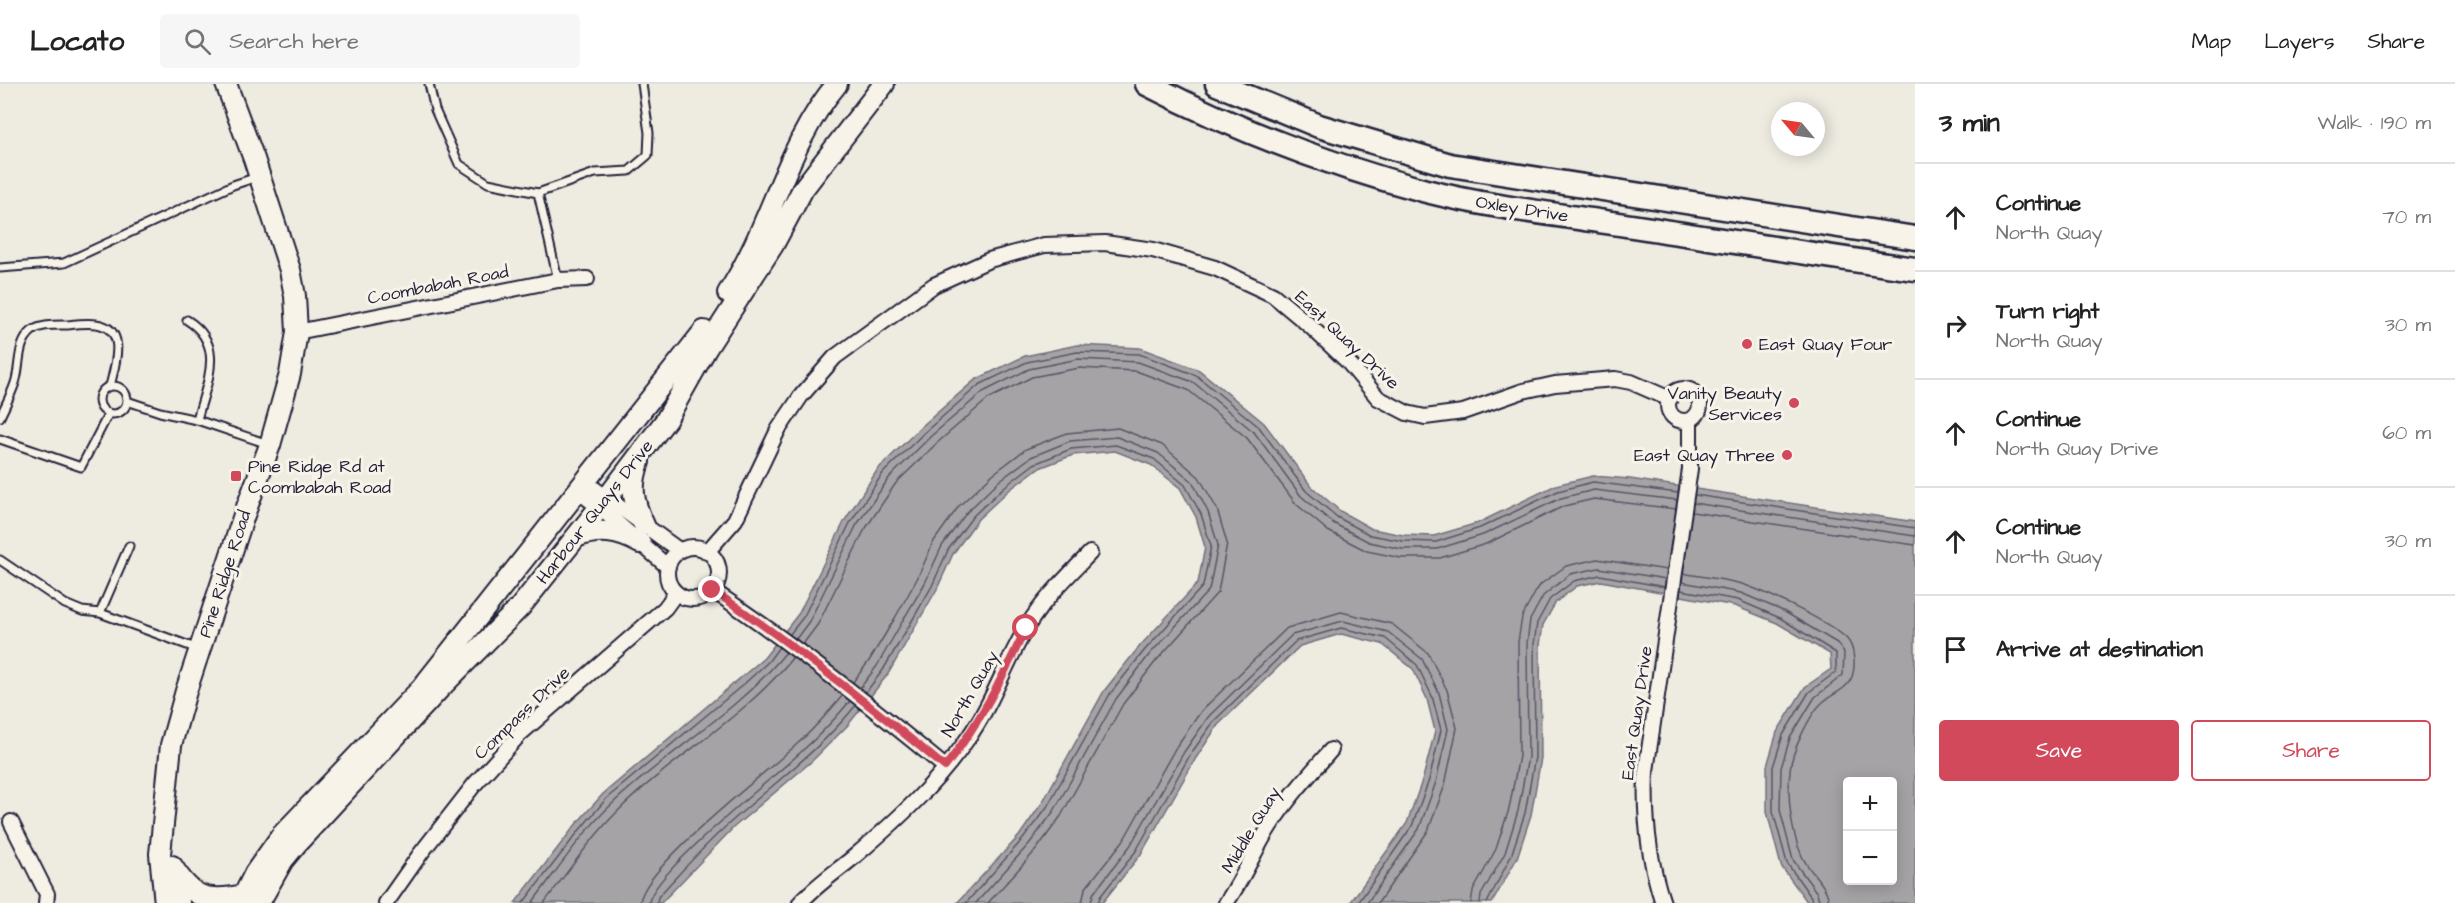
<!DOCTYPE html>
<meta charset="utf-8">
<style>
:root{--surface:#fff;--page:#f6f6f6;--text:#222;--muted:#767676;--line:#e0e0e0;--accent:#d1495b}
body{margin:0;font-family:"Architects Daughter",sans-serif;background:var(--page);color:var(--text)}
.controls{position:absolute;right:18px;bottom:18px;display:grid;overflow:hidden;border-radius:6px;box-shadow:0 3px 15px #0003}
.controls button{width:54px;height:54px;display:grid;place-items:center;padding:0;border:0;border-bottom:2px solid var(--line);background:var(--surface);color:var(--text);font:30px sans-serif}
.compass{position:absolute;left:1771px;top:18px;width:54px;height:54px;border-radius:50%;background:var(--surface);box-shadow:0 3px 15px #0003;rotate:299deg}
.stop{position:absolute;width:18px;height:18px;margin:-14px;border:4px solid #d1495b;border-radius:50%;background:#fff}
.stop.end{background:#d1495b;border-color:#fff;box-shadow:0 2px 6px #0008}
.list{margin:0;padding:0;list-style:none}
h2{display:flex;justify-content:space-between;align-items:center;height:78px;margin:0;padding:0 24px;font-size:26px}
h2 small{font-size:20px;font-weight:400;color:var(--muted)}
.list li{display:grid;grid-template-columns:39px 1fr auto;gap:18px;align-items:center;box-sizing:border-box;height:108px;padding:0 24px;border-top:2px solid var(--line)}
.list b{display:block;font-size:22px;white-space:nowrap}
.list p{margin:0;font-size:20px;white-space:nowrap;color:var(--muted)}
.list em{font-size:20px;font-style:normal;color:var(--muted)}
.actions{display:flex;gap:12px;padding:18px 24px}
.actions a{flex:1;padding:14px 0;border:2px solid var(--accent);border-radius:6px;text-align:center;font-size:21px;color:var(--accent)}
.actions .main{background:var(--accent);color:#fff}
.icon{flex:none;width:33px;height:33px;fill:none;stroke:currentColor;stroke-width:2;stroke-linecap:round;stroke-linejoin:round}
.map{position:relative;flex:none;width:1915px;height:819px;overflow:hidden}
header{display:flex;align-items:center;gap:36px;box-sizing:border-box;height:84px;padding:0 30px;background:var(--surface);border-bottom:2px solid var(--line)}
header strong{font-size:28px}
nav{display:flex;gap:33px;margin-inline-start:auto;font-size:21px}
.search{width:420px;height:54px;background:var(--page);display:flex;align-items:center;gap:15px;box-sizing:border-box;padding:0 21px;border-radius:6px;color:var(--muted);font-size:22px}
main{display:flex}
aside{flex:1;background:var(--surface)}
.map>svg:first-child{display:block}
.water{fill:#a6a3a6;stroke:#716f7b;stroke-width:1.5;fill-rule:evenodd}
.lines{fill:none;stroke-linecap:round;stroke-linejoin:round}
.shore{stroke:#575666;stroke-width:1.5}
.lane-casing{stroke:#22223b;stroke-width:11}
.street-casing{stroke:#22223b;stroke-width:18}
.secondary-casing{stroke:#22223b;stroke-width:24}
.primary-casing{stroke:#22223b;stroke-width:27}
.lane{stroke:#f7f3e8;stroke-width:7}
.street{stroke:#f7f3e8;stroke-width:14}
.secondary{stroke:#f7f3e8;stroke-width:20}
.primary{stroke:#f7f3e8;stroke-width:22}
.route{stroke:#d1495b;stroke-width:8}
.poi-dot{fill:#d1495b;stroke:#f7f3e8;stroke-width:2}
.labels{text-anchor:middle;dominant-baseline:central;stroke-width:6;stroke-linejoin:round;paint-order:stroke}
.street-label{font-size:18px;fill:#22223b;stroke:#f7f3e8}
.poi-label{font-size:18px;fill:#22223b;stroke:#f7f3e8;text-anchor:start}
</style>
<header>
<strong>Locato</strong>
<div class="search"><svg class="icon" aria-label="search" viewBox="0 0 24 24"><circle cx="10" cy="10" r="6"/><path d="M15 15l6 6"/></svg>Search here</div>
<nav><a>Map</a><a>Layers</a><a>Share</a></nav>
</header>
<main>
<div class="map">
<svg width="1915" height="819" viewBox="0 0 1915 819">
<rect width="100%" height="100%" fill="#eeebe1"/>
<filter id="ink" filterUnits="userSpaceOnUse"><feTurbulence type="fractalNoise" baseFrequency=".0167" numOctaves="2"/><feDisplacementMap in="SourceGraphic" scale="12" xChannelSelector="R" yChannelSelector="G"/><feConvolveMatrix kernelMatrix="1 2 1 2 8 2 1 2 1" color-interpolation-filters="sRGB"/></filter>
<g filter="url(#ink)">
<path class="water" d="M 1077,261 L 1140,264 L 1199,286 L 1264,339 L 1311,402 L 1340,427 L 1372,445 L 1403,451 L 1434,452 L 1478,439 L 1556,401 L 1593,392 L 1630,395 L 1915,438 L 1915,819 L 1808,819 L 1781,782 L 1767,728 L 1767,682 L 1777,648 L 1805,603 L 1831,585 L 1830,570 L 1777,539 L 1735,522 L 1601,497 L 1577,502 L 1556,518 L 1543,541 L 1540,561 L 1541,674 L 1531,731 L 1517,774 L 1492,819 L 1350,819 L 1407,739 L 1423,694 L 1435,647 L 1427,615 L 1413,585 L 1382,560 L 1341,550 L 1300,562 L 1218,641 L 1196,674 L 1141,770 L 1102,819 L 957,819 L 1019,752 L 1042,719 L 1104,607 L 1139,563 L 1198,499 L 1205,463 L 1196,433 L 1180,404 L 1151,381 L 1115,367 L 1073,371 L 1037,385 L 1008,407 L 978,435 L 953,470 L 937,505 L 888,590 L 848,641 L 812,677 L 734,743 L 661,819 L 515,819 L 577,739 L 603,710 L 764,574 L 799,529 L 845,436 L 878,385 L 922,342 L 975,296 L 1025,272 ZM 1848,698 L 1892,698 L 1892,796 L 1848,796 Z"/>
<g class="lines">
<path class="shore" d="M 1695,411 L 1915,444
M 1693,419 L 1915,452
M 1692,428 L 1915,461
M 1683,489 C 1702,493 1723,495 1742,500 C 1764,507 1832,539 1847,555 C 1855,564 1856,584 1851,595 C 1846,606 1832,610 1823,618 C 1810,629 1791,669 1790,687 C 1787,713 1791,748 1802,772 C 1809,789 1828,800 1829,819
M 1682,498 L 1741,509 L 1783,527 L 1837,559 L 1844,569 L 1843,591 L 1815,613 L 1790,654 L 1781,684 L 1780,726 L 1793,776 L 1817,809 L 1820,819
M 1681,506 L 1738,516 L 1780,534 L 1836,569 L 1836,588 L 1809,608 L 1783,651 L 1773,683 L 1773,727 L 1787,779 L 1811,813 L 1812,819
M 790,550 L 804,532 L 850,439 L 883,389 L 926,347 L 979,301 L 1027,278 L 1077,268 L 1139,270 L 1196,291 L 1259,343 L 1306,407 L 1337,433 L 1370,451 L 1403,457 L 1436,458 L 1480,444 L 1558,407 L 1593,398 L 1678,409
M 796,555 L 810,536 L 856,442 L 889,394 L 931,352 L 983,308 L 1029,285 L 1078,275 L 1138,278 L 1193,298 L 1254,348 L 1301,412 L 1333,439 L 1369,458 L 1402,465 L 1437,465 L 1483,451 L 1561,414 L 1594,406 L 1677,416
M 803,560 L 818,540 L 864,447 L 896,399 L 937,359 L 988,315 L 1032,293 L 1079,284 L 1136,287 L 1188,306 L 1247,354 L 1296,420 L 1328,447 L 1367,467 L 1401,474 L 1440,474 L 1486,460 L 1564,422 L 1594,415 L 1676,425
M 853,598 L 869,577 L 895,534 L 917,495 L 934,457 L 959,422 L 993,390 L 1026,365 L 1067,349 L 1118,344 L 1162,361 L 1199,393 L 1217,425 L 1227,459 L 1218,508 L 1156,577 L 1123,620 L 1061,732 L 1036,766 L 988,819
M 860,604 L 877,582 L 902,538 L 925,499 L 942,462 L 967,428 L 999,397 L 1031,373 L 1070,357 L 1117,353 L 1158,369 L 1192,397 L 1208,428 L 1218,461 L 1209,506 L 1149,571 L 1116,615 L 1054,727 L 1029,760 L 976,819
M 866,608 L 883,586 L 909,542 L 932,502 L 948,466 L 973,432 L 1004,403 L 1034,380 L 1071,365 L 1116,361 L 1154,375 L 1185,401 L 1201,430 L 1211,462 L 1203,502 L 1144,567 L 1110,610 L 1047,723 L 1023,755 L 966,819
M 523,819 L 582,743 L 607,714 L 744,600 L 768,578 L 779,563
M 532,819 C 558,785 582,748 613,719 C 667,668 740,626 786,568
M 544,819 C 568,788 590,755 618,727 C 673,672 745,634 793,573
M 640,819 C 641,785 767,688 796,661 C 813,646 828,629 843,611
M 649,819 C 651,790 776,692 802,667 C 819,652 835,635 850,617
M 657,819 L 658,813 C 682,787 705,760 732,737 C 774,699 820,666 856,621
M 1082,819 L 1085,805 L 1123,757 L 1176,663 L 1202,626 L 1287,544 L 1341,528 L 1392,540 L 1428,569 L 1447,606 L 1457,644 L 1445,701 L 1428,747 L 1378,819
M 1091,819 L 1093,810 L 1130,762 L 1184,668 L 1209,632 L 1292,551 L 1343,537 L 1388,548 L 1422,575 L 1439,609 L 1448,645 L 1436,698 L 1419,745 L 1367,819
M 1098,819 L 1100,813 L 1136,767 L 1190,671 L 1214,637 L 1296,557 L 1341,544 L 1385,554 L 1417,581 L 1432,612 L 1441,646 L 1429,696 L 1412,742 L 1358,819
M 1471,819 L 1473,807 L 1496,765 L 1509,725 L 1519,672 L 1518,558 L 1522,533 L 1536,507 L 1541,500 L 1566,482 L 1597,475 L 1667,486
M 1480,819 L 1481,811 L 1505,769 L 1518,727 L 1528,673 L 1527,559 L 1530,536 L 1543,512 L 1570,490 L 1599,484 L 1666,495
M 1487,819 L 1511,772 L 1525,729 L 1535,673 L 1534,560 L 1537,539 L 1550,515 L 1574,497 L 1600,491 L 1665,503"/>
<g class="lane-casing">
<path id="lane" d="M 429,0 L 435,26 L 459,80 L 488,99 L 538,109 L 595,89 L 629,87 L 648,71 L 649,49 L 642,0
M 538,109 L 558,196
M 0,184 L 64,179 L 233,101 L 257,93
M 187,236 C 227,261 206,299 197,336
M99 316a14 14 0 1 1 28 0a14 14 0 1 1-28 0Z
M 127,317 L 160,328 L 197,336 L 268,360
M 0,333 C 5,322 11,311 15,299 C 21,282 16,260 32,247 C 41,240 57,241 68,241 C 77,240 88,239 96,240 C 128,244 115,281 110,302
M 0,355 L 81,383 L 109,329
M 0,476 L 65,520 L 82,527 L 100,529 L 198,565
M 100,529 L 129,462"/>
</g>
<g class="street-casing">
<path id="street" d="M 297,248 L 558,196 L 587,195
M1668 321a16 16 0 1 1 32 0a16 16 0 1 1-32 0Z
M 585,398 L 680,467
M 578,407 L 600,424 L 668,483
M667 489a26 26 0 1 1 52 0a26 26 0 1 1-52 0Z
M 707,468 L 735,436 L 778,346 L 801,312 L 835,273 L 934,201 L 989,176 L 1044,161 L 1105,159 L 1153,166 L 1215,184 L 1273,211 L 1309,241 L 1348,278 L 1378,314 L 1407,329 L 1425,333 L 1463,328 L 1523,307 L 1555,300 L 1615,295 L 1631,298 L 1670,315
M 712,506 C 793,560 870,621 945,683
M 11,738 L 47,810 L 46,819
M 386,819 L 421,769 L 474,701 L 520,650 L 665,524 L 676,509
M 800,819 C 816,801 836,788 855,772 C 896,737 938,699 968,654 C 993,619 1006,577 1028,541 C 1045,514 1068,492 1090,469
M 1226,819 C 1243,795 1254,767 1270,742 C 1288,714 1310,690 1331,666
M 1663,819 C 1648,775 1644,733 1646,687 L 1690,385 L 1690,336"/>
</g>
<g class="secondary-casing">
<path id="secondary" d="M 728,209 C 771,144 786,60 837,0
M 639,378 C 630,403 633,418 644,441
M 576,453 C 599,444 618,447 640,459
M 172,782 C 192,814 206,819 244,811
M 173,789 L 179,819
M 165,819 L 160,770 L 171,661 L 186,607 L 244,431 L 270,361 L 290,290 L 297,248 L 295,212 L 290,186 L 254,75 L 226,0
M 240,819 L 255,789 L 282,751 L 421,605 L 704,247
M 259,819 L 283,776 L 297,759 L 440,604 L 521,522 L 607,414 L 666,336 L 706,265 L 773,161 L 803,105 L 884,0"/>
</g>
<g class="primary-casing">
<path id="primary" d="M 1147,0 C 1236,46 1329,81 1426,107 C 1489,123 1554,130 1619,140 C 1717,155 1816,171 1915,185
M 1217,0 L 1319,42 L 1450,81 L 1915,154"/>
</g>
<use href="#lane" class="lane"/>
<use href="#street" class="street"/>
<use href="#secondary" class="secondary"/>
<use href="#primary" class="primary"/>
</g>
</g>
<g class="lines" filter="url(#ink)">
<path class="route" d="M 712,506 C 793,560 870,621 945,683 C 979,640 1003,593 1026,544"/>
</g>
<g class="poi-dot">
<circle cx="1747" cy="260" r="6"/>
<circle cx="1794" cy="319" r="6"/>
<circle cx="1787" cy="371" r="6"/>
<rect x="230" y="386" width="12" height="12" rx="3"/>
</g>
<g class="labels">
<g class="street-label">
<text transform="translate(1522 125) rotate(9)">Oxley Drive</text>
<text transform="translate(438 201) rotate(-11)">Coombabah Road</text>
<text transform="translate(1347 256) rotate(43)">East Quay Drive</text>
<text transform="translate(595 428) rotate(-52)">Harbour Quays Drive</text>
<text transform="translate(225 490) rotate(-72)">Pine Ridge Road</text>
<text transform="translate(970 610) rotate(-60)">North Quay</text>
<text transform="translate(522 629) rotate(-44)">Compass Drive</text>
<text transform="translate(1637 629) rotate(-82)">East Quay Drive</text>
<text transform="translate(1251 746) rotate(-59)">Middle Quay</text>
</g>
<g class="poi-label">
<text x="1759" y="260">East Quay Four</text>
<text x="1782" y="309" text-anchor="end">Vanity Beauty<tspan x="1782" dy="21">Services</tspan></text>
<text x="1775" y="371" text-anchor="end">East Quay Three</text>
<text x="248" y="382">Pine Ridge Rd at<tspan x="248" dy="21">Coombabah Road</tspan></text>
</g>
</g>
</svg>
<div class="controls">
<button>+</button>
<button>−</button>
</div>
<svg class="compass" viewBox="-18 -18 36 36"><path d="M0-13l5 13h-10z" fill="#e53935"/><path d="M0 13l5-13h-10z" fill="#767676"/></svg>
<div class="stop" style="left:1026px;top:544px"></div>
<div class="stop end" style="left:712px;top:506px"></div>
</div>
<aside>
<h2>3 min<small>Walk · 190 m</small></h2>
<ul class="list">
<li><svg class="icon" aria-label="ahead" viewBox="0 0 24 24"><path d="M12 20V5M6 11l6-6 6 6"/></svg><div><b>Continue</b><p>North Quay</p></div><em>70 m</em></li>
<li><svg class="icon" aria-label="right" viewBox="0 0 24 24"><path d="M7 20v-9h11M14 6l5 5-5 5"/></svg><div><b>Turn right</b><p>North Quay</p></div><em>30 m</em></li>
<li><svg class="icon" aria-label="ahead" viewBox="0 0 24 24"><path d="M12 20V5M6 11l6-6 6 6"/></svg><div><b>Continue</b><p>North Quay Drive</p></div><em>60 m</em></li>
<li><svg class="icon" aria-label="ahead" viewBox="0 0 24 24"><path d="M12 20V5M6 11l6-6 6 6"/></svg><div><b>Continue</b><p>North Quay</p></div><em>30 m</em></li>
<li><svg class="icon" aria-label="arrive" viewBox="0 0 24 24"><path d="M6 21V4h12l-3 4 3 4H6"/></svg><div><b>Arrive at destination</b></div></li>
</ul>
<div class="actions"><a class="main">Save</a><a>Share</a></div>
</aside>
</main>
